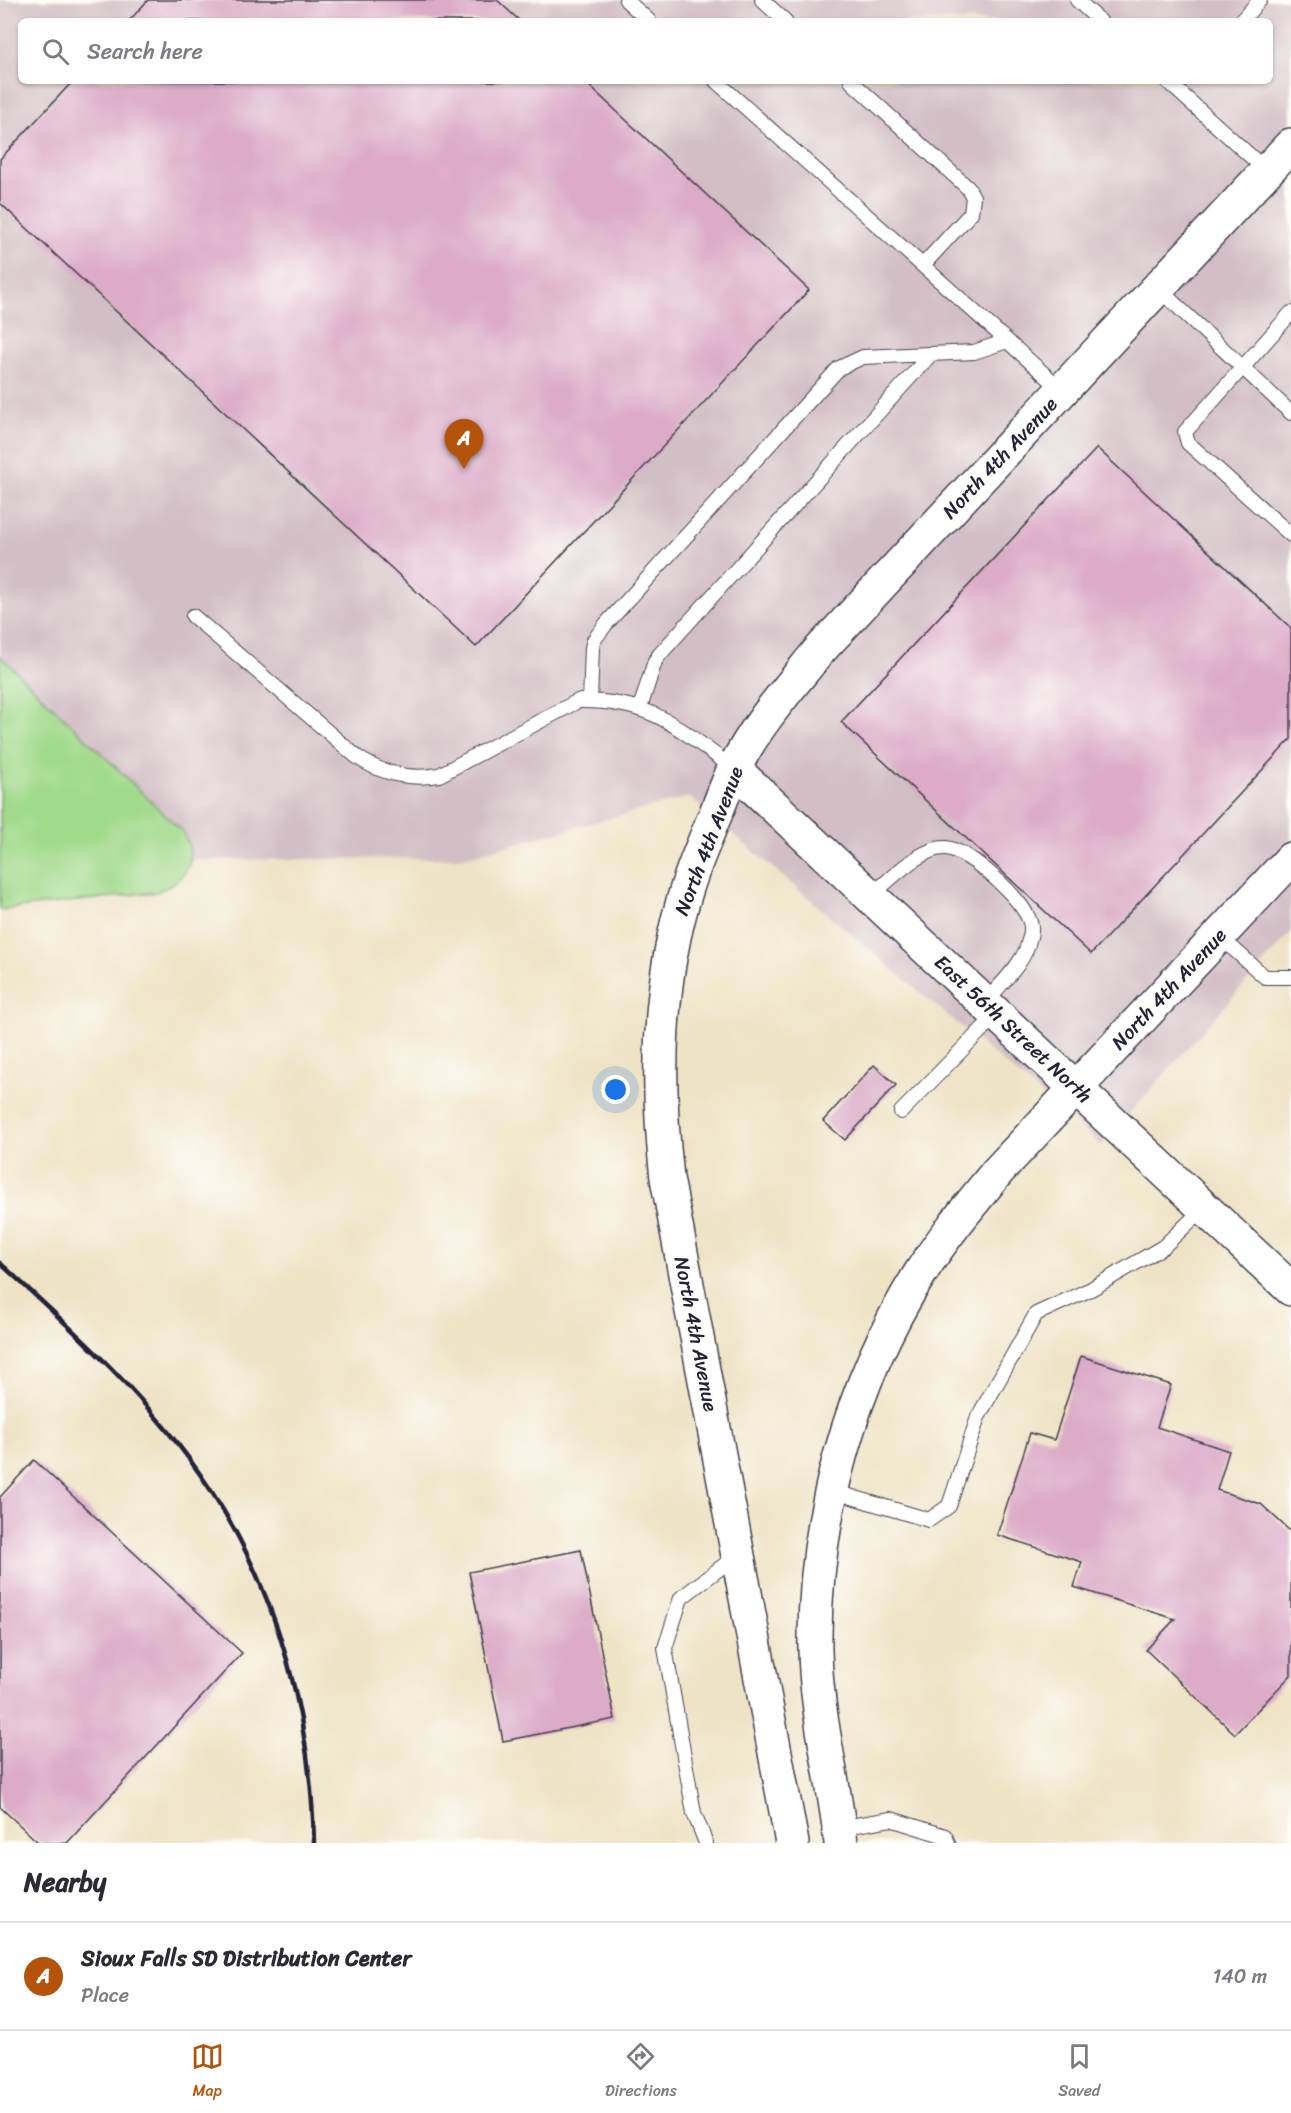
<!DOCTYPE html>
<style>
:root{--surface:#fff;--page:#f2f2f3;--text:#2b2b33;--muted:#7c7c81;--line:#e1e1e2;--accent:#b45309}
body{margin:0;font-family:Sriracha,sans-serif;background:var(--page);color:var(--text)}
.you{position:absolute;left:616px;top:1090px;width:21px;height:21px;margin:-15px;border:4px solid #fff;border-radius:50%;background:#1a73e8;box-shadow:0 0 0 9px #1a73e833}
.badge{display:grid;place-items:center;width:39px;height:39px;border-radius:50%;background:var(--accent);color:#fff;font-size:20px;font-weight:700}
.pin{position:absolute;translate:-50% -50px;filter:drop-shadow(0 2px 3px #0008)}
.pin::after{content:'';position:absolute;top:32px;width:21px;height:18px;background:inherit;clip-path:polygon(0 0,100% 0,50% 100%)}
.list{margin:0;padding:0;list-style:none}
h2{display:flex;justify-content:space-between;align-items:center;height:78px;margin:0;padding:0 24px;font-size:26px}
h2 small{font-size:20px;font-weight:400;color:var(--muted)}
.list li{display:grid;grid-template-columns:39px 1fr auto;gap:18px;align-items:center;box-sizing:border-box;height:108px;padding:0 24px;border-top:2px solid var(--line)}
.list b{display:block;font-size:22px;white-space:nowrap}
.list p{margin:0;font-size:20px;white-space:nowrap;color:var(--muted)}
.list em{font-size:20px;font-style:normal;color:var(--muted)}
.icon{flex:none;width:33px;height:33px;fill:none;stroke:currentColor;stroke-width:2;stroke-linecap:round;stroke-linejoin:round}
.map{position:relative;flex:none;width:1291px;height:1843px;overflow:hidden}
.search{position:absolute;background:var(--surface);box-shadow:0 2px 4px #0004;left:18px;right:18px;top:18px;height:66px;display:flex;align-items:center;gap:15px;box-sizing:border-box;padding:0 21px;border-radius:9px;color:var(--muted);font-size:22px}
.sheet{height:186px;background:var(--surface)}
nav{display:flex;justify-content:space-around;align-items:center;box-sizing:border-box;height:84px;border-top:2px solid var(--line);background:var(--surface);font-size:16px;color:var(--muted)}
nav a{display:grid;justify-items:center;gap:3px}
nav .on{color:var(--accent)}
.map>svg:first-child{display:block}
.industrial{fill:#d2bec5;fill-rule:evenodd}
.green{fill:#a2da8c;stroke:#627e64;stroke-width:1.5}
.building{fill:#dbabc7}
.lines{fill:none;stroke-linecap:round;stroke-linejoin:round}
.service-casing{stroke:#413f50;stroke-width:16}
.tertiary-casing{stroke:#413f50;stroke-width:36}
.service{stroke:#fff;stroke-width:14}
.tertiary{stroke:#fff;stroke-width:33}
.rail{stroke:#22223b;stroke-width:4.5}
.labels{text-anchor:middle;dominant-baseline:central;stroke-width:5;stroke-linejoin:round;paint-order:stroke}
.street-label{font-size:20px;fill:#22223b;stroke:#fdfcf7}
</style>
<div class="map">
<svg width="1291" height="1843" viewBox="0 0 1291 1843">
<rect width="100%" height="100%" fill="#fdfcf7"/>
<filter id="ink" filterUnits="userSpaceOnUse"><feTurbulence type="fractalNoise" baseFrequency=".0167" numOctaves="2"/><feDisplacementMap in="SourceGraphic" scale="12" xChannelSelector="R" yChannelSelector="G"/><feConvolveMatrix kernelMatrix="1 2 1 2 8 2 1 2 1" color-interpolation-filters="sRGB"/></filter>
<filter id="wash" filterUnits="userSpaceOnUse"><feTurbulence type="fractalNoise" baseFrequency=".008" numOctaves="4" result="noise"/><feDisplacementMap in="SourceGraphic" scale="24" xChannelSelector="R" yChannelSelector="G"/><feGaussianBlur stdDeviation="1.35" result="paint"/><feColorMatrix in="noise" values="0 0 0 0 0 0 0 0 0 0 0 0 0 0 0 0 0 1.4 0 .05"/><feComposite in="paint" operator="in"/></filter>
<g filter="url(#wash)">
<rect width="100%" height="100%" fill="#efe3c6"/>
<path class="industrial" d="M 0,0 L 1291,0 L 1291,932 L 1101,1145 L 689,797 L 461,858 L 191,860 L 183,832 L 164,812 L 0,656 ZM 21,21 L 1270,21 L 1270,81 L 21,81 Z"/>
<path class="green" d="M 0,656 L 183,832 C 200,862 186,880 156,892 L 0,910 Z"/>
<g id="blocks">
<path class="building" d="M 148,0 L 497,0 L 520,21 L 129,21 Z
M 73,81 L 584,81 L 809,290 L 476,647 L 0,203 L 0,159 Z
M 1097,448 L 1291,628 L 1291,739 L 1091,954 L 841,722 Z
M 874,1065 L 896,1085 L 845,1140 L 823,1121 Z
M 1081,1356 L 1171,1385 L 1157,1427 L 1229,1451 L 1217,1490 L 1261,1504 L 1291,1532 L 1291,1675 L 1235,1734 L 1146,1650 L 1175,1619 L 1074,1587 L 1082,1562 L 997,1535 L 1030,1433 L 1054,1440 Z
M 34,1460 L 242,1653 L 67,1843 L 39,1843 L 0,1807 L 0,1497 Z
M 581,1550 L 615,1719 L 503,1741 L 469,1572 Z"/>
</g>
</g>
<g filter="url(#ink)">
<use href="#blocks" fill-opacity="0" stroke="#413f50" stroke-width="1.5"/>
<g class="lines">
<g class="service-casing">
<path id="service" d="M 626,0 L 649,21
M 762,0 L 785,21
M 1077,0 L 1100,21
M 1241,21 L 1260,0
M 716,81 L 1062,390
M 851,81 L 968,188 L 973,197 L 971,213 L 923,265
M 1167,81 L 1267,171
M 1158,288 L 1291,413
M 1291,313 L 1185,432 L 1188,443 L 1291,535
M 193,616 L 357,757 C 382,774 409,780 439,775 L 578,701 C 653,700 677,727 734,769
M 590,701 L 592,648 L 594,640 L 606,624 L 839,368 L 863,357 L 974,352 L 1007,341
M 640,708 L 655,661 L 660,654 L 931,354
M 871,896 C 888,881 922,846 946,848 C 970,851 1023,899 1030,922 C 1032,927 1031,935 1029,940 C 1025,963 999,985 985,1003
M 1219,936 L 1265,977 L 1291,977
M 901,1112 L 997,1014
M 832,1491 L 929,1520 L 949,1506 L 978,1417 L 1036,1314 L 1091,1289 L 1163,1247 L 1204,1208
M 839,1828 L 891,1819 L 945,1836 L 948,1843
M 706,1843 L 694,1813 L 665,1648 L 681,1598 L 736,1556"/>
</g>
<g class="tertiary-casing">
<path id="tertiary" d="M 734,769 L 1291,1289
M 792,1843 L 667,1178 C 656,1082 657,982 687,888 C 694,865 704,843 713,820 C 720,804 726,786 734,769 C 755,726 789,688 819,651 L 1291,145
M 841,1843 C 834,1779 816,1714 815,1649 C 813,1518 851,1382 921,1272 C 944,1236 971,1204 998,1171 L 1291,859"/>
</g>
<use href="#service" class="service"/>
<use href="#tertiary" class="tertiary"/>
<path class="rail" d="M 0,1263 C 76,1332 154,1403 210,1489 C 279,1594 311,1719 314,1843"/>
</g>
</g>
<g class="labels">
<g class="street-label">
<text transform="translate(1000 458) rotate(-47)">North 4th Avenue</text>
<text transform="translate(709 841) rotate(-69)">North 4th Avenue</text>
<text transform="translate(1169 989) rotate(-47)">North 4th Avenue</text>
<text transform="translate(1013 1029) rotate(43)">East 56th Street North</text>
<text transform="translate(696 1334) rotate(79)">North 4th Avenue</text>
</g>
</g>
</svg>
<div class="you"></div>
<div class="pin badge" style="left:464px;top:469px">A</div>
<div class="search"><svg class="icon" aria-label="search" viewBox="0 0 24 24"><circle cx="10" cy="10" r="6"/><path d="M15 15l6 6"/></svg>Search here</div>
</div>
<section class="sheet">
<h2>Nearby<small></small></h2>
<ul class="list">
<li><span class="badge">A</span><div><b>Sioux Falls SD Distribution Center</b><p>Place</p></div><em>140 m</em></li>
</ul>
</section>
<nav>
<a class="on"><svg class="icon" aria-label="map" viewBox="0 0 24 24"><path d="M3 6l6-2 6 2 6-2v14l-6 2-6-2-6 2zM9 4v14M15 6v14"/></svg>Map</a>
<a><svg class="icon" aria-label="directions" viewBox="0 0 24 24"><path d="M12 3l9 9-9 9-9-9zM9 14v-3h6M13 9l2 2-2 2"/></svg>Directions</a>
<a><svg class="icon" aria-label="saved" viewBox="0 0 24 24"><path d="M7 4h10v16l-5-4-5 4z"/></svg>Saved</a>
</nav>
